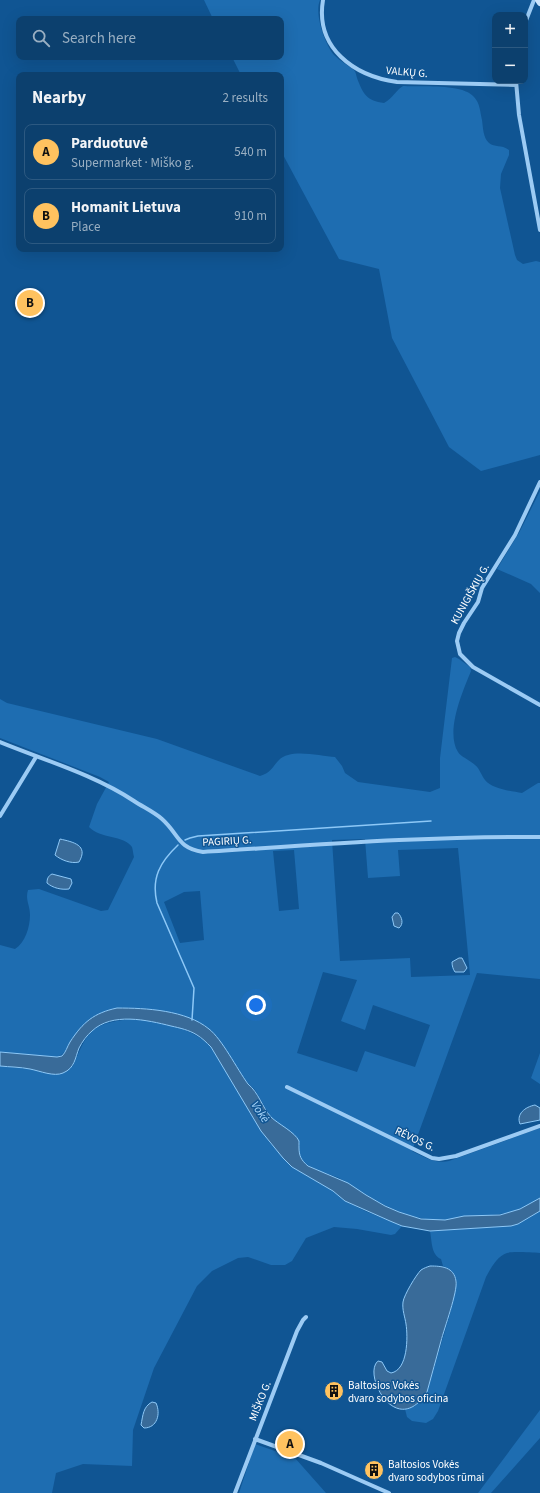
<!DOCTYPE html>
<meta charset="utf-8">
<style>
:root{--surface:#0c406e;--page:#1a4b76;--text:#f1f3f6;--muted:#9aafc2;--line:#2c5981;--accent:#ffc25f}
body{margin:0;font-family:"Source Sans 3",sans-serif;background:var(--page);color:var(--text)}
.controls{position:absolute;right:12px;top:12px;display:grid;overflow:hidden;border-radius:8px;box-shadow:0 4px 16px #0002}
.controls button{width:36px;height:36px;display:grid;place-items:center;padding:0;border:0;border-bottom:1px solid var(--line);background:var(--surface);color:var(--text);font:20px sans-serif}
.you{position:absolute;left:256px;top:1005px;width:14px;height:14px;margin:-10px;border:3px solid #fff;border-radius:50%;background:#1a73e8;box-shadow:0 0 0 6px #1a73e833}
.badge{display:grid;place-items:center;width:26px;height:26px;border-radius:50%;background:var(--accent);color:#111;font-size:13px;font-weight:700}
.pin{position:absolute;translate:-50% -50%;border:2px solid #fff;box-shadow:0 1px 4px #0006}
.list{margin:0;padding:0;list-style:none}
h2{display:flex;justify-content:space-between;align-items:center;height:52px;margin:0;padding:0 16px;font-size:17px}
h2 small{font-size:13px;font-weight:400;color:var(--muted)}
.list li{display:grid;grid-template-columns:26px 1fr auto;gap:12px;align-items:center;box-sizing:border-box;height:56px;margin:0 8px 8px;padding:0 8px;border:1px solid var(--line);border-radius:8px}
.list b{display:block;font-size:15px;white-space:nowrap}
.list p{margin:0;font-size:13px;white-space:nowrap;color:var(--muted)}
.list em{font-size:13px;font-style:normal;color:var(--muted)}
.icon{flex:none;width:22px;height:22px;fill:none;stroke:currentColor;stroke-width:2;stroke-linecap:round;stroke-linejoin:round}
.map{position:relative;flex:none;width:540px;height:1493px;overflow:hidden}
.search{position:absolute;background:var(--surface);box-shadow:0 4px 16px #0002;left:16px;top:16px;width:268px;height:44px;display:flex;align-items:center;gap:10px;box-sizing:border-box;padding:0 14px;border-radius:8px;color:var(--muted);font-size:15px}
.panel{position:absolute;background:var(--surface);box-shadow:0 4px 16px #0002;left:16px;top:72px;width:268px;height:180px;border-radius:8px}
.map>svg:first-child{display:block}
.green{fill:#1e6db1;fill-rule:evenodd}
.water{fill:#396b99;stroke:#8dc8f7}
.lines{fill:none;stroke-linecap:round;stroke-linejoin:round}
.stream{stroke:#8dc8f7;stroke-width:1.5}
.minor{stroke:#9ccbf4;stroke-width:4}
.secondary{stroke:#cce5fd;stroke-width:6}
.labels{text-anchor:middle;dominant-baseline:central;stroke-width:3;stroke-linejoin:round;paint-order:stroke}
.street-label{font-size:11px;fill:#fff;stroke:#105593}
.poi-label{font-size:11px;fill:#fff;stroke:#105593;text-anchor:start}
.water-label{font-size:12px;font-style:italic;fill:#a8d5fa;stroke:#105593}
</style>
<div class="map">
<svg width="540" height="1493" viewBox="0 0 540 1493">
<rect width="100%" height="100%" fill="#105593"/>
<path class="green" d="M 204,0 L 320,0 C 314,14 325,44 334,55 C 340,61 348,65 354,70 C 356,72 356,75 357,78 C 363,94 367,101 384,103 C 393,98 397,89 403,86 C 420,87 463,83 474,97 C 480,103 480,112 482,120 C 483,127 483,138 489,143 C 495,148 501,144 509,150 L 509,155 L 501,174 L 500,188 L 515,255 L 517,260 L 523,264 L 536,261 L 540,262 L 540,455 L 481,471 L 449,447 L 392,338 L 379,269 L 339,259 L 281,151 L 281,75 L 241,75 L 232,57 L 281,57 L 281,19 L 213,19 Z
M 540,491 L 540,593 L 531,584 L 497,569 L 520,531 Z
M 455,657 L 459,659 L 470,667 L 471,671 C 463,691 445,731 458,752 C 461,757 470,760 475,765 C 480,769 481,775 485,780 C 492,789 511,791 522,793 L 538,783 L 540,783 L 540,979 L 477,973 L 412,1151 C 424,1157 435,1164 449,1161 L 540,1128 L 540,1198 C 518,1214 497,1215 471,1216 C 462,1216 454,1220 444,1220 C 416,1221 389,1209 365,1194 C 357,1189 348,1183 339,1178 C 328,1173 313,1171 304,1162 C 296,1154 302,1147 298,1140 C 291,1129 276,1125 269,1114 C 264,1106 260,1098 255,1090 C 253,1088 251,1086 249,1084 C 244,1079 240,1073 236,1067 C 228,1055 221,1040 210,1030 C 192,1013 142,1006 118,1008 C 98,1010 81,1026 70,1042 C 66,1049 65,1054 57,1057 L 0,1052 L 0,945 L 15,949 C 25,943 30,927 30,915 C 30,905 25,900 28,890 L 39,889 L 101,911 L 108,910 L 134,857 C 133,854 133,850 132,847 C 124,835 100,839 89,827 L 97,804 L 109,782 L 100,777 L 0,738 L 0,699 L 7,703 L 157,739 L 260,776 C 271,773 272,767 279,760 C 290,748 320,756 335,757 L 342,766 L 345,773 L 358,782 L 430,792 L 440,788 L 440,758 L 452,658 ZM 365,839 L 368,878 L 400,876 L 398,850 L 458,848 L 470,975 L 411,977 L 410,958 L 340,961 L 332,840 ZM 294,850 L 299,909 L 279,911 L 273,851 ZM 200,891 L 204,940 L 180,943 L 164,902 L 184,892 ZM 323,972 L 357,980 L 341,1021 L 365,1030 L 373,1005 L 430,1025 L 415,1067 L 365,1051 L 357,1072 L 297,1053 Z
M 130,1019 C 156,1020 192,1027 211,1047 L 270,1143 L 292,1167 L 333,1191 L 345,1201 L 365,1211 L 402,1226 L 395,1234 L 391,1235 L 357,1229 L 334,1227 L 306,1238 L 292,1261 L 285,1265 L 271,1265 L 248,1257 L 238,1258 L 212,1271 L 197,1286 L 154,1368 L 133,1430 L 132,1466 L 83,1464 L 56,1473 L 52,1493 L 0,1493 L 0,1066 L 29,1069 L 55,1074 L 73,1066 C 88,1031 90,1024 130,1019 Z
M 540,1053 L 540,1084 L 531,1078 Z
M 540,1211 L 540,1253 C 532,1253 514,1251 507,1253 C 497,1256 491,1268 486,1277 L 438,1411 L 433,1419 L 426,1423 L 412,1421 L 407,1417 L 405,1409 L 415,1406 L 427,1392 L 450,1314 L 457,1282 L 454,1274 L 449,1269 L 443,1266 L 441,1259 C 431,1255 432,1241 430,1231 L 511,1226 L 529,1218 Z
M 540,1410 L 540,1438 L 491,1493 L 478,1493 Z
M 255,1444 L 295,1458 L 326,1493 L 239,1493 Z"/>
<path class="water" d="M 60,839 C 73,842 89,845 79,862 C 71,864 61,860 55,855 Z
M 52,874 L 71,879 L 72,883 L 69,889 C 61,890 53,888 47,883 C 47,879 48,876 52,874 Z
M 395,913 L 398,913 C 402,917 404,924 399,928 L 394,926 L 392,917 Z
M 459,958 L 462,958 L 467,968 L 464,972 L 455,972 C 453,969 452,966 452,962 Z
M 117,1008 C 146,1008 186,1010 209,1029 C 222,1039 237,1069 248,1084 C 259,1093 262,1107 271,1117 C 278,1124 295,1132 299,1141 C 299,1142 299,1146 299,1147 C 299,1156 301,1160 308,1166 L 348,1183 L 366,1195 L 385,1206 L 399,1212 L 421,1219 L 445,1220 L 464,1216 L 500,1215 L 520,1209 L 540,1198 L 540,1211 L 518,1224 L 511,1226 L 430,1231 L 419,1229 L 402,1226 L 390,1221 L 345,1201 L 333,1191 L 292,1167 L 283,1158 L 261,1131 L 211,1047 C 206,1042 202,1038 197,1035 C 189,1030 180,1028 171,1026 C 147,1020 112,1012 92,1031 C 87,1035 82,1042 79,1048 C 75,1058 75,1068 63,1073 C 54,1077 40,1071 30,1069 C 20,1067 10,1067 0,1066 L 0,1052 L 57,1057 L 62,1056 C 66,1052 67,1047 70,1042 C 83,1022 94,1013 117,1008 Z
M 535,1105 L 540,1108 L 540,1120 L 520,1124 C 516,1114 525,1107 535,1105 Z
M 430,1266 C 442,1266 454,1267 456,1281 C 458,1291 444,1329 441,1341 C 436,1358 432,1375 427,1392 C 396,1440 362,1374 378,1361 L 382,1362 L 387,1371 L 391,1373 C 408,1370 408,1337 406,1324 C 405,1317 402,1310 403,1302 C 404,1295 416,1275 421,1270 C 424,1268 427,1267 430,1266 Z
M 152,1402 L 156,1403 C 161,1414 157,1428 144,1428 L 141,1425 C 143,1415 143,1407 152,1402 Z"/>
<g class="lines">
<path class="stream" d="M 185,840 L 190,838 L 198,836 L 431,821
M 178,845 C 160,862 151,878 157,903 L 194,988 L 192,1020"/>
<path class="minor" d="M 323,0 C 315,48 354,76 397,82 L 516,85
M 525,23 L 534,0
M 516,81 L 519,115 L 540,230
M 540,482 L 515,535 L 482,588 L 478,602 L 464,623 L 459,633 L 457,641 L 460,654 L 473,667 L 540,705
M 0,742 C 44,760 95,775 134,801 C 143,807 154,812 162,819 C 179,834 177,848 203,852 C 315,845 428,836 540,837
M 0,816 L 36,757
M 287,1087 L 432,1158 L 439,1159 L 456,1156 L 540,1126
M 255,1439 L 321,1463 L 389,1493
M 235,1493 L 297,1331 L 303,1320 L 306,1317"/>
<path class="secondary" d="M 538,0 L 540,3"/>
</g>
<defs>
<g id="building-disc" transform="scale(1)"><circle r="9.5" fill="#ffc25f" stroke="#105593"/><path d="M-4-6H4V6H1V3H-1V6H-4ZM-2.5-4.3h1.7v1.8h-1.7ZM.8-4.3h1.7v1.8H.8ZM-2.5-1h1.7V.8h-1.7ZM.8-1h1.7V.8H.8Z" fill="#111"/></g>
</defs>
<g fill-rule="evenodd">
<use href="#building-disc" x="334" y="1391"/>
<use href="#building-disc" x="374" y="1470"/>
</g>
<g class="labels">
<g class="street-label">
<text transform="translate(407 72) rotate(5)">VALKŲ G.</text>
<text transform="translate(470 594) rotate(-61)">KUNIGIŠKIŲ G.</text>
<text transform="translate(227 841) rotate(-3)">PAGIRIŲ G.</text>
<text transform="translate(415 1139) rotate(25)">RĖVOS G.</text>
<text transform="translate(260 1401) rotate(-68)">MIŠKO G.</text>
</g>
<g class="poi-label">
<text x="348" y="1385">Baltosios Vokės<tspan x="348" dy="13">dvaro sodybos oficina</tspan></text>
<text x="388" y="1464">Baltosios Vokės<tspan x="388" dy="13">dvaro sodybos rūmai</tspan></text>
</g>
<g class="water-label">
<text transform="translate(260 1112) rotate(56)">Vokė</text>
</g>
</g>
</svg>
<div class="controls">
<button>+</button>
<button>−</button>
</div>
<div class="you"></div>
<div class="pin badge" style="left:290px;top:1444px">A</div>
<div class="pin badge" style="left:30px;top:303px">B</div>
<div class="search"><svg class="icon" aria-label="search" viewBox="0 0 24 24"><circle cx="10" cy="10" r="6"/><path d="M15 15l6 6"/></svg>Search here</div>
<section class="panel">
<h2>Nearby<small>2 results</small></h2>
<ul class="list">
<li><span class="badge">A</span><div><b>Parduotuvė</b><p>Supermarket · Miško g.</p></div><em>540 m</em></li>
<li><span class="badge">B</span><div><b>Homanit Lietuva</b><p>Place</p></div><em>910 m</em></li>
</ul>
</section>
</div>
